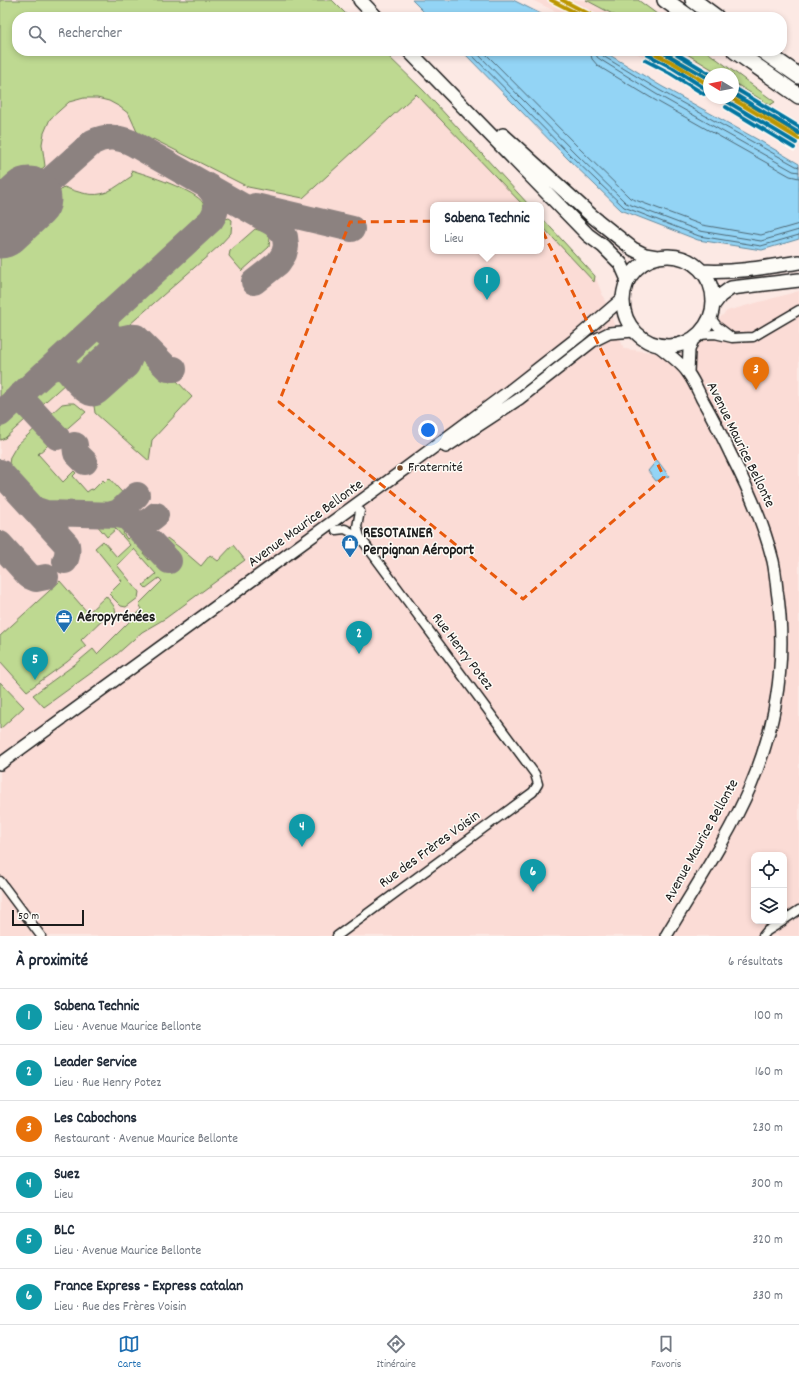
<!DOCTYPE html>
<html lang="fr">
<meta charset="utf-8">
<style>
:root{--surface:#fff;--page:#f2f2f3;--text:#1f2937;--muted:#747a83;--line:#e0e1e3;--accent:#1f6fb2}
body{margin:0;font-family:Dekko,sans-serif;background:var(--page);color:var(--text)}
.controls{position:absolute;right:12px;bottom:12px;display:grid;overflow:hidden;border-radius:8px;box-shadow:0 2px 6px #0003}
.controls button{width:36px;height:36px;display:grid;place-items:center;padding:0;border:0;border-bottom:1px solid var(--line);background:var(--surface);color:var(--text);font:20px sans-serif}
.compass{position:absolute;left:703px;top:68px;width:36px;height:36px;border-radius:50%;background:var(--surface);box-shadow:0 2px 6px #0003;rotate:280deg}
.scale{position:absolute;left:12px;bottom:10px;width:72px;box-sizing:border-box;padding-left:4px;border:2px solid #1c1c1c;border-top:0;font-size:11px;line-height:14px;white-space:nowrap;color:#1c1c1c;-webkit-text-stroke:3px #fdfcf7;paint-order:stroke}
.you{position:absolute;left:428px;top:430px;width:14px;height:14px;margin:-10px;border:3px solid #fff;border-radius:50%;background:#1a73e8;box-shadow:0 0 0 6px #1a73e833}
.badge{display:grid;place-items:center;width:26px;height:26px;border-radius:50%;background:var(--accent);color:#fff;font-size:13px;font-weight:700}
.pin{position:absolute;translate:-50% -33px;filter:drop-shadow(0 1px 2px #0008)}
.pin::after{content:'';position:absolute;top:21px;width:14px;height:12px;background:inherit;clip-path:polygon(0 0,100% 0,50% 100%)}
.popup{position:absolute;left:430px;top:202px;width:114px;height:52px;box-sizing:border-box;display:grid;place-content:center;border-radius:8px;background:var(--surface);filter:drop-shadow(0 1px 3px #0005);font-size:13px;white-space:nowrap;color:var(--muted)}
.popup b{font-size:15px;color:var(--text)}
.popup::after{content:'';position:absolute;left:50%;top:100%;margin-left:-8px;border:8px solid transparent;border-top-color:var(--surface)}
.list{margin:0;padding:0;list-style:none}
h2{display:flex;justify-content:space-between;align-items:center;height:52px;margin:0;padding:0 16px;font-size:17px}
h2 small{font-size:13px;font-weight:400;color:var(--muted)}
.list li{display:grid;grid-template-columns:26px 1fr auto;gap:12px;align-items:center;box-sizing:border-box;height:56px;padding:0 16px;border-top:1px solid var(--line)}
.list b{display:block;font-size:15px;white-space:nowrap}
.list p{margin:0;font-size:13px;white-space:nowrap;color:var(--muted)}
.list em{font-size:13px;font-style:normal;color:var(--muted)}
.icon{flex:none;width:22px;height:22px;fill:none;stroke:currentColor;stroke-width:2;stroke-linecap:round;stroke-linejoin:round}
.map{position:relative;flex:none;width:799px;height:936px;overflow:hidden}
.search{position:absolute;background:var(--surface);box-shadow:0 2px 6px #0003;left:12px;right:12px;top:12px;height:44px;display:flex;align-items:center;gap:10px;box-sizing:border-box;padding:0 14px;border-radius:16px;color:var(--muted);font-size:15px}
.sheet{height:388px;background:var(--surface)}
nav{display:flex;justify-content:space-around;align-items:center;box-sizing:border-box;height:56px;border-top:1px solid var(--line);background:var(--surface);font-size:11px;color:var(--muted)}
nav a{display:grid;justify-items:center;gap:2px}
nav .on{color:var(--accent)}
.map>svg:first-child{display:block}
.built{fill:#fbdcd6;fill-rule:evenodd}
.grass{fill:#bed991;stroke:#6d7a56}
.water{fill:#93d4f5;stroke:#638a9e}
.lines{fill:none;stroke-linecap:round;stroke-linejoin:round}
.shore{stroke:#4c6673;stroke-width:1}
.taxiway{stroke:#8c8280;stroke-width:26}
.runway{stroke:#8c8280;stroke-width:65}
.street-casing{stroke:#1c1c1c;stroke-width:11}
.secondary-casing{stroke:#1c1c1c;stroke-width:14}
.primary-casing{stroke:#1c1c1c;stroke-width:16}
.highway-casing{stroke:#1c1c1c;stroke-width:18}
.street{stroke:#fdfcf7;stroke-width:8}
.secondary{stroke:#fdfcf7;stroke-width:11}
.primary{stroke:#fdfcf7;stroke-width:13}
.highway{stroke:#fdfcf7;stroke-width:15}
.rail-1-casing{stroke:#fdfcf7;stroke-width:7}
.rail-2-casing{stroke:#fdfcf7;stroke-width:7}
.rail-3-casing{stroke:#fdfcf7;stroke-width:7}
.rail-4-casing{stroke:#fdfcf7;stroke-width:7}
.rail-5-casing{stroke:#fdfcf7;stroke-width:7}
.rail-6-casing{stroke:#fdfcf7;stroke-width:7}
.rail-1{stroke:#bc9604;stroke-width:4}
.rail-2{stroke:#bc9604;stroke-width:4}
.rail-3{stroke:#0075a1;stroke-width:4}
.rail-4{stroke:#0075a1;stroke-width:4}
.rail-5{stroke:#0075a1;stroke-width:4}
.rail-6{stroke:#0075a1;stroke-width:4}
.marked{fill:none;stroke:#e8590c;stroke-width:3;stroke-dasharray:8 5;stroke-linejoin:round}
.bus-dot{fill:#7a4b2a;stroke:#fdfcf7;stroke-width:1.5}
.labels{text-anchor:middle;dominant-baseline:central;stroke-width:3;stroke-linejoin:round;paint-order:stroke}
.bus-label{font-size:14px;fill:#1c1c1c;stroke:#fdfcf7;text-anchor:start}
.street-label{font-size:15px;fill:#1c1c1c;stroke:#fdfcf7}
.poi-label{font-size:15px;font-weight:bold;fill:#1c1c1c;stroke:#fdfcf7;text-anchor:start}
</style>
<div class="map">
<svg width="799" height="936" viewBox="0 0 799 936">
<rect width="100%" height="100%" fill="#fce9e4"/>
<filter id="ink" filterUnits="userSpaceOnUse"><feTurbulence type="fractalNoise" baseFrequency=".025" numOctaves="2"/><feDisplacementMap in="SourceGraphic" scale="8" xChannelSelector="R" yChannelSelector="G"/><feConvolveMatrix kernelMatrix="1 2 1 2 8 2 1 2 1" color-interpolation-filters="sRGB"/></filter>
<g filter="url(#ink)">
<path class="built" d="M 0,0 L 17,17 L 17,51 L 381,51 L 424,91 L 529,205 L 433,205 L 433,251 L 541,251 L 541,217 L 595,276 L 624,349 L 681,355 L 727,311 L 799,291 L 799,936 L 0,936 ZM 754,855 L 784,855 L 784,921 L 754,921 Z
M 532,0 L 586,0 L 618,17 L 567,17 Z
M 632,51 L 682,51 L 720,74 L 709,74 L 709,95 L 670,71 Z
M 733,82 L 799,123 L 799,149 L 715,98 L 733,98 Z"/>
<path class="grass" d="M 0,0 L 332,0 L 349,17 L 17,17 L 17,51 L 383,51 L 424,91 L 529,205 L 523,205 L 416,94 L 303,198 L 248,187 L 153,139 L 151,142 L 138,134 L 129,114 L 120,107 L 109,101 L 97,98 L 84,98 L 69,102 L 50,119 L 44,133 L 42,144 L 45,166 L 0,207 Z
M 586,0 L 638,0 L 661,17 L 618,17 Z
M 682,51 L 706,51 L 775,102 L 770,105 L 733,82 L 733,74 L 720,74 Z
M 131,170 C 145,174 197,191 203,203 C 205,208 203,214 202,219 L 0,404 L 0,246 L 64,187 C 77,192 94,198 107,192 C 116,188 124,181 132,176 Z
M 541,217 L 595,276 L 594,282 L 541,225 Z
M 229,218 L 232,220 L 231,233 L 219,246 L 121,332 L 114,326 L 113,323 L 115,319 L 222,220 Z
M 255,229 L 265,232 L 270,238 L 269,247 L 242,271 L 229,256 L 230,251 Z
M 100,335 L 107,341 L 105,349 L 82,369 L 78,369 L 74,368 L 72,361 L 73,358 L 95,336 Z
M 118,353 L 121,358 L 118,365 L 95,385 L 92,385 L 88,381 Z
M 145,357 L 169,382 L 176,380 L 192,397 L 152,440 L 149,461 L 95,413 L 94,406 L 95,402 Z
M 57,373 L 60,373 L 66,379 L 66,383 L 5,438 L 0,440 L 0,424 Z
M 69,403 L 75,403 L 86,412 L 38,454 L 63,482 L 74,471 L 76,473 L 73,476 L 87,492 L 91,489 L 93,490 L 103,480 L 105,482 L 109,478 L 128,499 L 120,506 L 40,505 L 10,474 L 9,464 L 10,457 L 17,445 L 62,404 Z
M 52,519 L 118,522 L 124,523 L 126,529 L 123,533 L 127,539 L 133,534 L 148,549 L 143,553 L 149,560 L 154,553 L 166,564 L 171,559 L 158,546 L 167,538 L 179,547 L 201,566 L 210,555 L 218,561 L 233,545 L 245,560 L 166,618 L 142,632 L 116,655 L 44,707 L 33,695 L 74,665 L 93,649 L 97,654 L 142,609 L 139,604 L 162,581 L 159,578 L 146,588 L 143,585 L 156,574 L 134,549 L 117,565 L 139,592 L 138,598 L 126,607 L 121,606 L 109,594 L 122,581 L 95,548 L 103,541 L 117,557 L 130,545 L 116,529 L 107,537 L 96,524 L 61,522 Z
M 60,581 L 88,613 L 106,596 C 112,604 119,609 114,619 L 108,614 L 81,640 L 86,646 L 67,662 L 27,691 L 0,661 L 0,636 Z
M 0,682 L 24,707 L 0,729 Z"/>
<path class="water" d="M 412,0 L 513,0 L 547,17 L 429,17 Z
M 462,51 L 603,51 L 661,86 L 762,142 L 799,164 L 799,239 L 762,250 L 698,240 L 621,210 L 568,159 Z
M 657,460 L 669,476 L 656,481 L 648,471 Z"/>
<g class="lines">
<path class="shore" d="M 468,51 L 571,156 L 624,207 L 699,236 L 761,246 L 799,235
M 475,51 L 575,153 L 626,203 L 700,231 L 761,241 L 799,230
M 483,51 L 579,148 L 630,198 L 702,225 L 761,235 L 799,224
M 590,51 L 592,59 L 598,66 L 653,99 L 790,176 L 799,178
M 596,51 L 597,57 L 601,60 L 656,94 L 793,171 L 799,172
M 601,51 L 603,56 L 659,90 L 796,166 L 799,167"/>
<path class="taxiway" d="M 29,199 L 93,142 C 107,135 118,137 132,143 L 274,224 L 281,231 L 285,237 L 286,246 L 284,254 L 278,263 L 254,282
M 255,206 L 352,229
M 115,342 L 113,338 C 122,341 127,335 136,337 L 168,369 L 174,369
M 48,370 C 55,366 60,366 67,370 C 72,376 84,392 91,393 C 94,394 97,392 99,390 L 127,365 L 130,358 L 128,355 L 107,331 C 104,325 106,320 108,314
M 72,375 L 77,377 L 84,376 L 126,338
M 19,396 L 57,437
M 0,414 L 211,220 C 219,208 218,197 208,187
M 75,445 L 76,453 L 85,462
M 0,472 L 67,545 C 68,551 68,555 65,561
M 34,509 L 46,513 L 118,515 L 127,517 L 169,561
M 112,514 L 119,512 L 137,495
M 130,520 C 141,527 148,522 156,515
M 0,544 L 29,576 L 36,579 L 46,577"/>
<path class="runway" d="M 0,226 L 29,199"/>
<g class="street-casing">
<path id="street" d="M 711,318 L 717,326 L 730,336
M 699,335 L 715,334 L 732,338 L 753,337 L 799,310
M 336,530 L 345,529 L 360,537
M 0,881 L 41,936
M 784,920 L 799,910
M 337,936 L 533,792 L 538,784 L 535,774 L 360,537 L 357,527 L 360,511
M 763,936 L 767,931 L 783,921"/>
</g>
<g class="secondary-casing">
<path id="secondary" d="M 657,345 C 665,351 683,365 688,373 C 694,381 698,391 702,399 C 713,418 723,438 732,457 C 749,490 764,525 773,561 C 775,570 776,580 777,590 C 787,656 777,723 751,785 C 728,838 695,887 666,936
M 688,372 L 689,350 L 693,339
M 446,447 L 519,399 L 593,341 L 609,333 L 634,331
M 0,764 L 406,468 L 504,395 L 578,337 L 623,298"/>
</g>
<g class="primary-casing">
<path id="primary" d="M 360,0 L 376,17
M 409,51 L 588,235 L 603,246 L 621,264 L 628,280
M 503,135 L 592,216 L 633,249 L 645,255 L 657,257
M623 301a45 45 0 1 1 90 0a45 45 0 1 1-90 0Z
M 702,271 C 735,273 767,267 799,262
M 714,304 L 720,296 L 731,288 L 799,280"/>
</g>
<g class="highway-casing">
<path id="highway" d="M 665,0 L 689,17
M 693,0 L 716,17
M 735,51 L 799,96
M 763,51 L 799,76"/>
</g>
<use href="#street" class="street"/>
<use href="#secondary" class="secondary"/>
<use href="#primary" class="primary"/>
<use href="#highway" class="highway"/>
<g class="rail-1-casing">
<path id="rail-1" d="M 551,0 L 584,17
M 650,51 L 675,64 L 709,85
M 731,98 L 799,139"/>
</g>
<g class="rail-2-casing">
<path id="rail-2" d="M 562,0 L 595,17
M 661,51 L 709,79
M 733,94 L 799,134"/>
</g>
<g class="rail-3-casing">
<path id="rail-3" d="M 648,55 L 673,68 L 706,89
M 728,102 L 796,143"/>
</g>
<g class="rail-4-casing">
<path id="rail-4" d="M 661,51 L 709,79
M 734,94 L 799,133"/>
</g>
<g class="rail-5-casing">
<path id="rail-5" d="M 645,60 L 670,73 L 704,94
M 726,107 L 794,148"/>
</g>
<g class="rail-6-casing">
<path id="rail-6" d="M 672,51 L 710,74
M 736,89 L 799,127"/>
</g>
<use href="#rail-1" class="rail-1"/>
<use href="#rail-2" class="rail-2"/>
<use href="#rail-3" class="rail-3"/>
<use href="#rail-4" class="rail-4"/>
<use href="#rail-5" class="rail-5"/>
<use href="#rail-6" class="rail-6"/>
</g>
</g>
<path class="marked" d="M 537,220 L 664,477 L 523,599 L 279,402 L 350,222 Z"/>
<defs>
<g id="shop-pin" transform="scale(0.9)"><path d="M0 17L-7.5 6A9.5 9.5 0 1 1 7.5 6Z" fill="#1f6fb2" stroke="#fdfcf7"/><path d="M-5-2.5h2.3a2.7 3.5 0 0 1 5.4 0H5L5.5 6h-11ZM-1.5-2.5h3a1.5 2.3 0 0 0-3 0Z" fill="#fff"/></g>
<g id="office-pin" transform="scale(0.9)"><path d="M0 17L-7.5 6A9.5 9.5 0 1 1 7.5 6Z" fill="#1f6fb2" stroke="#fdfcf7"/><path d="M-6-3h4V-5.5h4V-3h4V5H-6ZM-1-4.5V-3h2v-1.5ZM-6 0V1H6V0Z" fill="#fff"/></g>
</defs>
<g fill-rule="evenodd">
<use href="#shop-pin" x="350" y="543"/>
<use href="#office-pin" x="64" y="618"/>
</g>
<circle class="bus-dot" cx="400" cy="468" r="3.5"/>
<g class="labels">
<g class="bus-label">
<text x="408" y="468">Fraternité</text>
</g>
<g class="street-label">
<text transform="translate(740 445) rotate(64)">Avenue Maurice Bellonte</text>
<text transform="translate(306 524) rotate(-36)">Avenue Maurice Bellonte</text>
<text transform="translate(462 652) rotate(53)">Rue Henry Potez</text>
<text transform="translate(702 841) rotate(-61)">Avenue Maurice Bellonte</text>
<text transform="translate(430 850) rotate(-36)">Rue des Frères Voisin</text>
</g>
<g class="poi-label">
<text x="363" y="534">RESOTAINER<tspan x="363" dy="17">Perpignan Aéroport</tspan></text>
<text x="77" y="618">Aéropyrénées</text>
</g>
</g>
</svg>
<div class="controls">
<button><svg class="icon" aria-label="locate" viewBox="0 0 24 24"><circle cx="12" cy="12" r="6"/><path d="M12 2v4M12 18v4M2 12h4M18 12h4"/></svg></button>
<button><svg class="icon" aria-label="layers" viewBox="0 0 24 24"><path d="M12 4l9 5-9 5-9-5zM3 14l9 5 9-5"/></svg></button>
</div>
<svg class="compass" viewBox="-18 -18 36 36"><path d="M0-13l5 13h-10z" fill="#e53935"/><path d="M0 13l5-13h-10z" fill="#747a83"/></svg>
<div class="scale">50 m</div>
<div class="you"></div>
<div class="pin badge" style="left:487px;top:300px;background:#0f9aa8">1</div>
<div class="popup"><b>Sabena Technic</b>Lieu</div>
<div class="pin badge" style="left:359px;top:654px;background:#0f9aa8">2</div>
<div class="pin badge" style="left:756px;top:390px;background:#e8710a">3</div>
<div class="pin badge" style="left:302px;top:847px;background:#0f9aa8">4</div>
<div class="pin badge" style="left:35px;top:680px;background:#0f9aa8">5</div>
<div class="pin badge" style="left:533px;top:892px;background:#0f9aa8">6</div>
<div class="search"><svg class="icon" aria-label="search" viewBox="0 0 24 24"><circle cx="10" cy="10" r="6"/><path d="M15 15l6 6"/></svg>Rechercher</div>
</div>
<section class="sheet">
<h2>À proximité<small>6 résultats</small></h2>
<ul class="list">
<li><span class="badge" style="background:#0f9aa8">1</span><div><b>Sabena Technic</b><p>Lieu · Avenue Maurice Bellonte</p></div><em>100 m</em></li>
<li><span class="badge" style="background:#0f9aa8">2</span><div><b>Leader Service</b><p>Lieu · Rue Henry Potez</p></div><em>160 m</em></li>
<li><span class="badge" style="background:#e8710a">3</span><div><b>Les Cabochons</b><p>Restaurant · Avenue Maurice Bellonte</p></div><em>230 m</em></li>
<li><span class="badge" style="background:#0f9aa8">4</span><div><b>Suez</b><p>Lieu</p></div><em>300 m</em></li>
<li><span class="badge" style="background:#0f9aa8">5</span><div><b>BLC</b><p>Lieu · Avenue Maurice Bellonte</p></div><em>320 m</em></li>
<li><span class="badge" style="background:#0f9aa8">6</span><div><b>France Express - Express catalan</b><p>Lieu · Rue des Frères Voisin</p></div><em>330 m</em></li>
</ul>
</section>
<nav>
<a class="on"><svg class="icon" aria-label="map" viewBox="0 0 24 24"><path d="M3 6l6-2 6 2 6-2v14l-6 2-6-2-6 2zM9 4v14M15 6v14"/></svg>Carte</a>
<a><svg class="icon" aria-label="directions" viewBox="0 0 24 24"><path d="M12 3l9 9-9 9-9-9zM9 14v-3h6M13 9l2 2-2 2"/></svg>Itinéraire</a>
<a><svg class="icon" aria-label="saved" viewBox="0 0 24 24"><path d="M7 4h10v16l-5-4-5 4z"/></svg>Favoris</a>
</nav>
